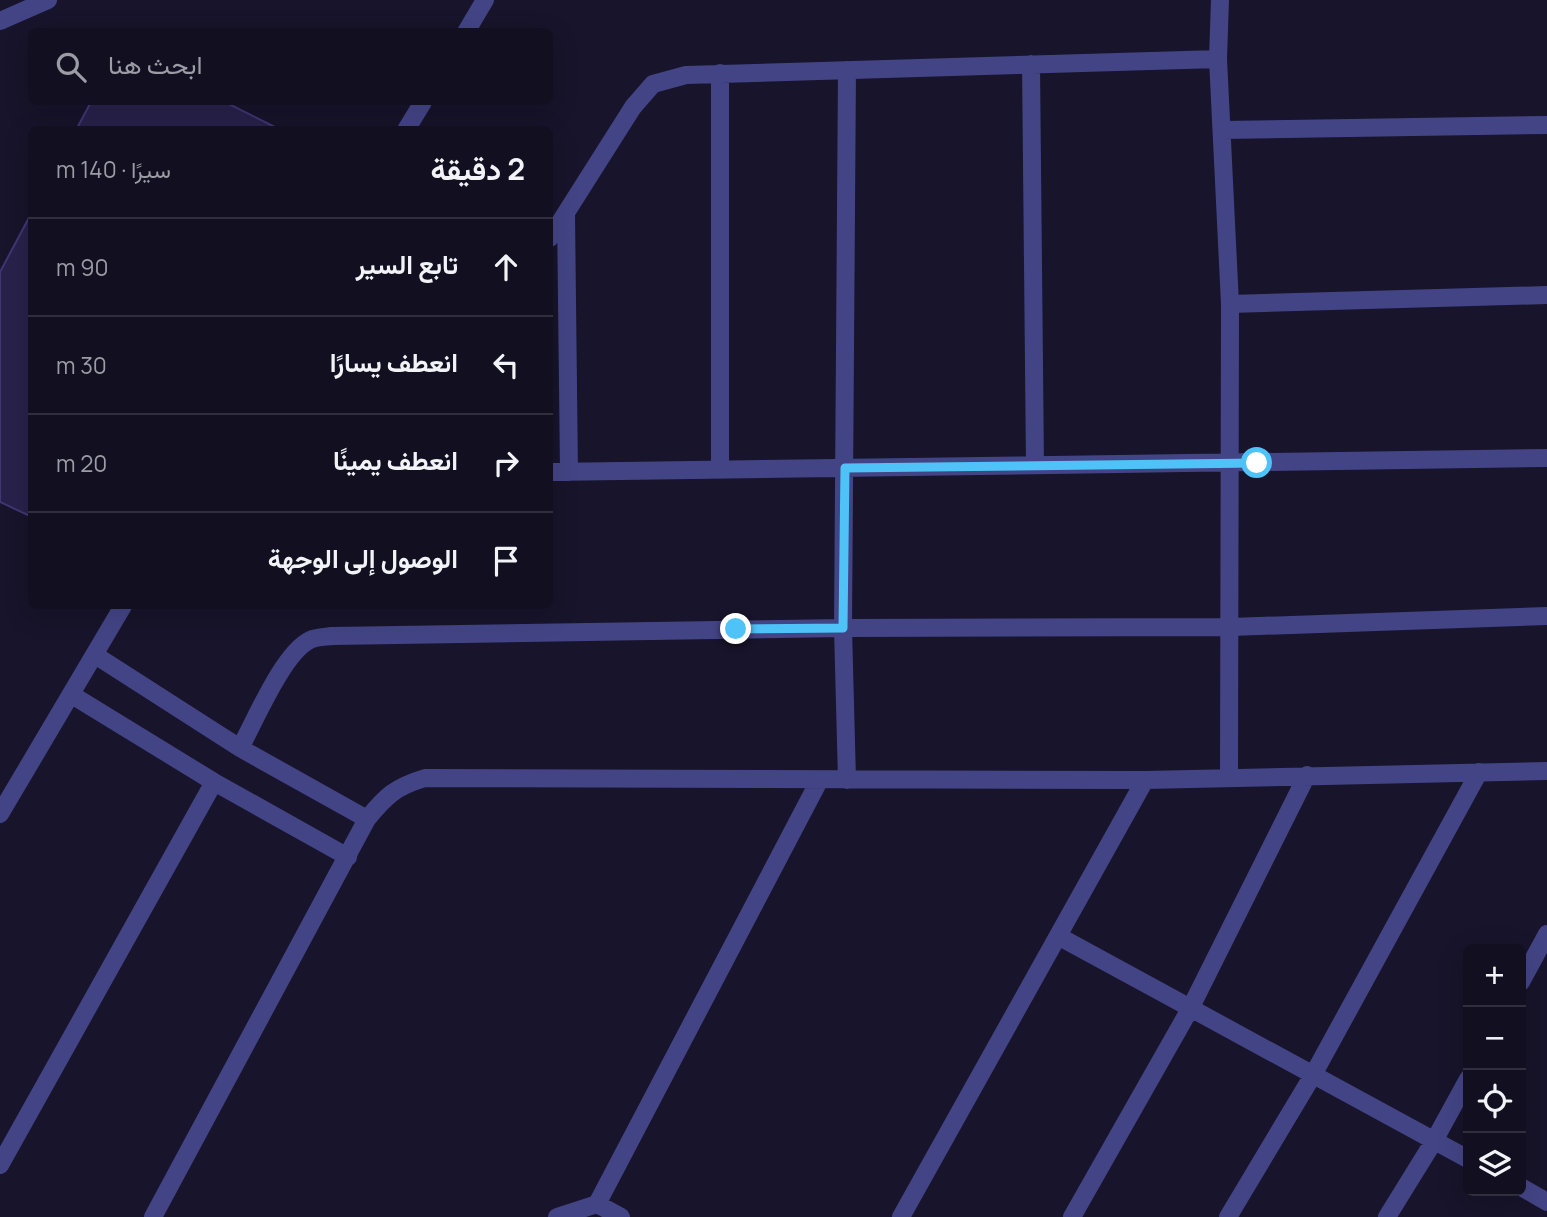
<!DOCTYPE html>
<html lang="ar">
<meta charset="utf-8">
<style>
:root{--surface:#110f20;--page:#1e1d2d;--text:#f1f3f6;--muted:#9c9ca5;--line:#302f3e}
body{margin:0;font-family:Manrope,Vazirmatn,sans-serif;background:var(--page);color:var(--text);direction:rtl}
.controls{position:absolute;right:21px;bottom:21px;display:grid;overflow:hidden;border-radius:10px;box-shadow:0 7px 28px #0002}
.controls button{width:63px;height:63px;display:grid;place-items:center;padding:0;border:0;border-bottom:2px solid var(--line);background:var(--surface);color:var(--text);font:35px sans-serif}
.stop{position:absolute;width:21px;height:21px;margin:-16px;border:5px solid #4fc3f7;border-radius:50%;background:#fff}
.stop.end{background:#4fc3f7;border-color:#fff;box-shadow:0 2px 7px #0008}
.list{margin:0;padding:0;list-style:none}
h2{display:flex;justify-content:space-between;align-items:center;height:91px;margin:0;padding:0 28px;font-size:30px}
h2 small{font-size:23px;font-weight:400;color:var(--muted)}
.list li{display:grid;grid-template-columns:46px 1fr auto;gap:21px;align-items:center;box-sizing:border-box;height:98px;padding:0 28px;border-top:2px solid var(--line)}
.list b{display:block;font-size:26px;white-space:nowrap}
.list em{font-size:23px;font-style:normal;color:var(--muted)}
.icon{flex:none;width:38px;height:38px;fill:none;stroke:currentColor;stroke-width:2;stroke-linecap:round;stroke-linejoin:round}
.map{position:relative;flex:none;width:1547px;height:1217px;overflow:hidden;direction:ltr}
.search{position:absolute;background:var(--surface);box-shadow:0 7px 28px #0002;left:28px;top:28px;width:525px;height:77px;display:flex;align-items:center;gap:18px;box-sizing:border-box;padding:0 24px;border-radius:10px;color:var(--muted);font-size:26px}
.panel{position:absolute;background:var(--surface);box-shadow:0 7px 28px #0002;left:28px;top:126px;width:525px;height:483px;border-radius:10px;direction:rtl}
.map>svg:first-child{display:block}
.building{fill:#28214a;stroke:#3f3674;stroke-width:2}
.lines{fill:none;stroke-linecap:round;stroke-linejoin:round}
.minor{stroke:#434485;stroke-width:18}
.route{stroke:#4fc3f7;stroke-width:9}
</style>
<div class="map">
<svg width="1547" height="1217" viewBox="0 0 1547 1217">
<rect width="100%" height="100%" fill="#17142b"/>
<path class="building" d="M 91,102 L 225,102 L 275,127 L 274,130 L 76,130 Z
M 32,212 L 32,517 L 0,502 L 0,272 Z"/>
<g class="lines">
<path class="minor" d="M 1220,0 L 1218,59 L 1230,304 L 1229,777
M 0,21 L 48,0
M 466,32 L 485,0
M 1031,64 L 1035,465
M 847,70 L 843,628 L 847,780
M 720,73 L 720,470
M 406,130 L 423,102
M 1223,130 L 1547,125
M 566,213 L 569,472
M 550,238 L 633,107 L 653,84 L 686,75 L 1218,59
M 1230,304 L 1547,295
M 550,472 L 1547,458
M 95,655 L 240,748 L 367,819
M 72,695 L 214,782 L 348,857
M 240,748 C 255,721 283,653 310,640 C 316,637 325,637 332,636 L 843,628 L 1231,627 L 1547,616
M 0,814 L 123,606
M 1058,936 L 1468,1159
M 1521,982 L 1547,934
M 0,1165 L 214,782
M 1521,1187 L 1547,1202
M 597,1204 L 621,1217
M 153,1217 L 367,819 C 386,796 395,787 425,778 L 1145,780 L 1547,771
M 557,1217 L 597,1204 L 819,781
M 901,1217 L 1145,780
M 1072,1217 L 1190,1009 L 1307,775
M 1228,1217 L 1313,1075 L 1479,772
M 1387,1217 L 1434,1141 L 1468,1079"/>
</g>
<g class="lines">
<path class="route" d="M 736,629 L 843,628 L 845,468 L 1257,463"/>
</g>
</svg>
<div class="controls">
<button>+</button>
<button>−</button>
<button><svg class="icon" aria-label="locate" viewBox="0 0 24 24"><circle cx="12" cy="12" r="6"/><path d="M12 2v4M12 18v4M2 12h4M18 12h4"/></svg></button>
<button><svg class="icon" aria-label="layers" viewBox="0 0 24 24"><path d="M12 4l9 5-9 5-9-5zM3 14l9 5 9-5"/></svg></button>
</div>
<div class="stop" style="left:1257px;top:463px"></div>
<div class="stop end" style="left:736px;top:629px"></div>
<div class="search"><svg class="icon" aria-label="search" viewBox="0 0 24 24"><circle cx="10" cy="10" r="6"/><path d="M15 15l6 6"/></svg>ابحث هنا</div>
<section class="panel">
<h2>2 دقيقة<small>سيرًا · 140 m</small></h2>
<ul class="list">
<li><svg class="icon" aria-label="ahead" viewBox="0 0 24 24"><path d="M12 20V5M6 11l6-6 6 6"/></svg><div><b>تابع السير</b></div><em>90 m</em></li>
<li><svg class="icon" aria-label="left" viewBox="0 0 24 24"><path d="M17 20v-9H6M10 6l-5 5 5 5"/></svg><div><b>انعطف يسارًا</b></div><em>30 m</em></li>
<li><svg class="icon" aria-label="right" viewBox="0 0 24 24"><path d="M7 20v-9h11M14 6l5 5-5 5"/></svg><div><b>انعطف يمينًا</b></div><em>20 m</em></li>
<li><svg class="icon" aria-label="arrive" viewBox="0 0 24 24"><path d="M6 21V4h12l-3 4 3 4H6"/></svg><div><b>الوصول إلى الوجهة</b></div></li>
</ul>
</section>
</div>
